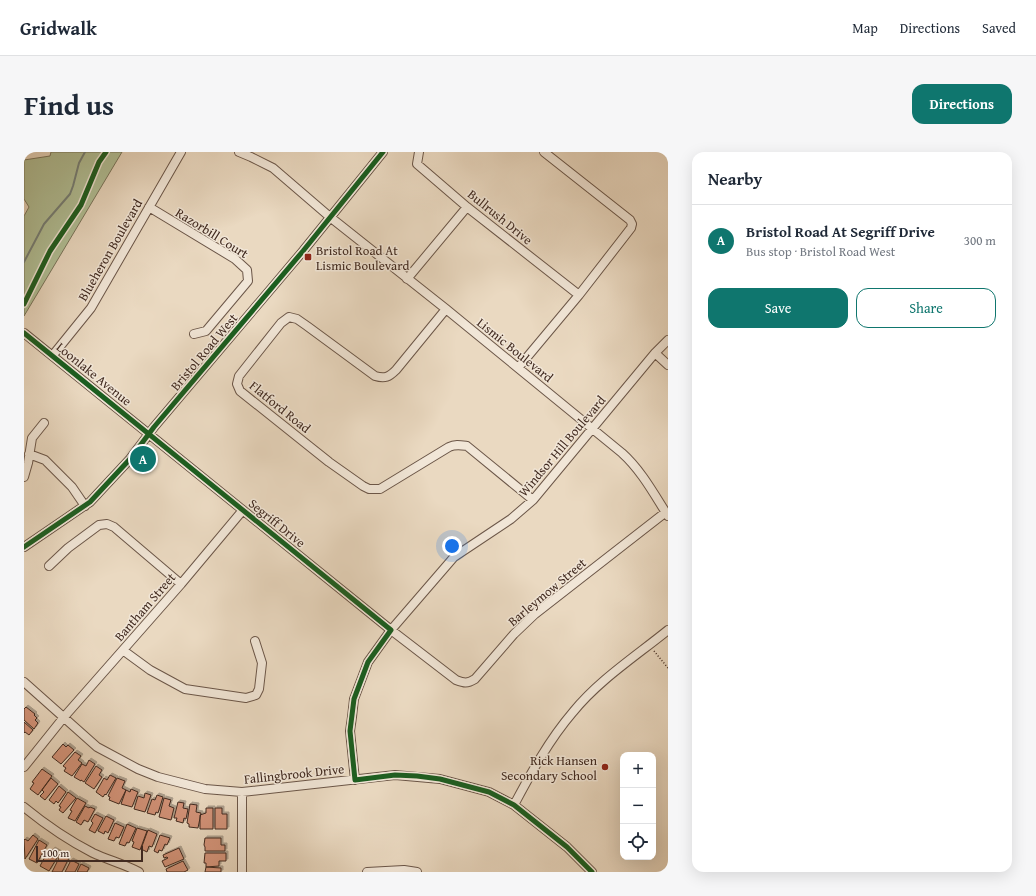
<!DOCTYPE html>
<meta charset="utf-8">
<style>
:root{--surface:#fff;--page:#f6f6f7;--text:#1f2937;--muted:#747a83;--line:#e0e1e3;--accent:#0f766e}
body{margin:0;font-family:"Gentium Book Plus",serif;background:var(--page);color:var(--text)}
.controls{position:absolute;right:12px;bottom:12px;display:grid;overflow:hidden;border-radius:8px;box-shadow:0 4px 16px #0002}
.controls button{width:36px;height:36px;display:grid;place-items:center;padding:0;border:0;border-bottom:1px solid var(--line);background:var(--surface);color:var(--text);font:20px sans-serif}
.scale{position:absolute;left:12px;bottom:10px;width:107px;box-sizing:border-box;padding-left:4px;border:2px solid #412a20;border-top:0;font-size:11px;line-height:14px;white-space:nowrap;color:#412a20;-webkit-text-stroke:3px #f1e6d7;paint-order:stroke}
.you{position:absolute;left:428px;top:394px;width:14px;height:14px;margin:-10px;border:3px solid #fff;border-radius:50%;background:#1a73e8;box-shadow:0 0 0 6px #1a73e833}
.badge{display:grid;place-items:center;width:26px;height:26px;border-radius:50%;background:var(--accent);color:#fff;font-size:13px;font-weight:700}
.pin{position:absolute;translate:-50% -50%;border:2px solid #fff;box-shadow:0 1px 4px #0006}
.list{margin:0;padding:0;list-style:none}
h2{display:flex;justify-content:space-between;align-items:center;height:52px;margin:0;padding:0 16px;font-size:17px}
h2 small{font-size:13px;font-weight:400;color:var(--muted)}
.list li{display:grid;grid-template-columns:26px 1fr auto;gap:12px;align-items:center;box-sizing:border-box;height:72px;padding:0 16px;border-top:1px solid var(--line)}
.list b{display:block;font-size:15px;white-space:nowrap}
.list p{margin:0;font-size:13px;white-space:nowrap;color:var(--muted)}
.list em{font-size:13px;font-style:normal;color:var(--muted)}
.actions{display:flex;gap:8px;padding:12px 16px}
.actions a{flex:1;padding:9px 0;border:1px solid var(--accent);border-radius:12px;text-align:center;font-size:14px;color:var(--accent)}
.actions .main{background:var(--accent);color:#fff}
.icon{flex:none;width:22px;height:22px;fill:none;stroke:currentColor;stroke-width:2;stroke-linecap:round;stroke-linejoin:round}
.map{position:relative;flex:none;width:644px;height:720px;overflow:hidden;border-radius:12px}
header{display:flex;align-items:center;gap:24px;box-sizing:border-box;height:56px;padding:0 20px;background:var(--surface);border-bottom:1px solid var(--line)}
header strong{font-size:19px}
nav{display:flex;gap:22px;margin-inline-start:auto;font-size:14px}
.intro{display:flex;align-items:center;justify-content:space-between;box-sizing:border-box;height:96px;padding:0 24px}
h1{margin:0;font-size:28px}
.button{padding:10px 18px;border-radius:12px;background:var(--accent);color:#fff;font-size:14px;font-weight:700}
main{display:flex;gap:24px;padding:0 24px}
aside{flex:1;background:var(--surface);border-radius:12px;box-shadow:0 4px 16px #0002}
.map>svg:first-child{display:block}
.green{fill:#b1c097;stroke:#79755c}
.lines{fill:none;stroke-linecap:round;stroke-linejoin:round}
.stream{stroke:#758079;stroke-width:2}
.building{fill:#d4947a;stroke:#412a20;filter:url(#shadow)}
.minor-casing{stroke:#6b5648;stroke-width:10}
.path{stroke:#412a20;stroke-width:1.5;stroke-dasharray:1 2;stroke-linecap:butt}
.minor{stroke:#f1e6d7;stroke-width:8}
.cycleway-casing{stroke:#f1e6d7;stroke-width:8}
.cycleway{stroke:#1b5e20;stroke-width:5}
.poi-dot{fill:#8f2418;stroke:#f1e6d7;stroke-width:1.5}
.labels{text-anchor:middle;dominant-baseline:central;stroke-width:3;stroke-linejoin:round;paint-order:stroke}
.street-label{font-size:13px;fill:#412a20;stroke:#f1e6d7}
.poi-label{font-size:13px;fill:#412a20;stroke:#f1e6d7;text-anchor:start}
</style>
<header>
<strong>Gridwalk</strong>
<nav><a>Map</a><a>Directions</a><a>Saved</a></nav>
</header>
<div class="intro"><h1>Find us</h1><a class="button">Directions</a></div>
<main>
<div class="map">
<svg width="644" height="720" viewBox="0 0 644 720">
<defs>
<filter id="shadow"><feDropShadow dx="2" dy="-2" stdDeviation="0" flood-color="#0004"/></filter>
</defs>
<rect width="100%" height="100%" fill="#ead9c1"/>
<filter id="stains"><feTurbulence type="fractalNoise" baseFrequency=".005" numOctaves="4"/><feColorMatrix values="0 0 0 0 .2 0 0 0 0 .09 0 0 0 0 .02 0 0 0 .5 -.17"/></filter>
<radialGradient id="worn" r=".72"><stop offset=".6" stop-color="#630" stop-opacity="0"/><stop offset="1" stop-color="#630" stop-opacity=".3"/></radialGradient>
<path class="green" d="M 27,0 L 98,0 L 0,164 L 0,64 L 5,55 L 0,47 L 0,8 L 26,4 Z"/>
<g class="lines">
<path class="stream" d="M 0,110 L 20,72 L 46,42 L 49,34 L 55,11 L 61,0"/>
</g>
<path class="building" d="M 2,555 L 11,562 L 10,563 L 13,566 L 11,568 L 14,571 L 10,577 L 0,568 L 0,557 Z
M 0,570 L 9,578 L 5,583 L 1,580 L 0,581 Z
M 39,592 L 42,595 L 44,593 L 50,598 L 37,612 L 28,605 Z
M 51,600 L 57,604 L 54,608 L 58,611 L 48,624 L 40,619 L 42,616 L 39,614 Z
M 65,608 L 71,612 L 60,630 L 57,628 L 57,629 L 50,625 L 58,612 L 62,614 Z
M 72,614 L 78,618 L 75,623 L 78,625 L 70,637 L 61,631 Z
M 18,617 L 28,624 L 14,643 L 6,637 L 10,631 L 8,630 Z
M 86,623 L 92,626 L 82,643 L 81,642 L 79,645 L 72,640 L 80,626 L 83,628 Z
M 27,626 L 34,632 L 21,648 L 16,644 L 20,640 L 18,638 Z
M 93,626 L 101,629 L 98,636 L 102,638 L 95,652 L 85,648 L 86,645 L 84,644 Z
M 35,634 L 42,640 L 34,651 L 32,649 L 30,652 L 25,648 Z
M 107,637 L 114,640 L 108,655 L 97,652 L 102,638 L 106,640 Z
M 44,640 L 52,646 L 39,661 L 35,658 L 37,655 L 35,654 Z
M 121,641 L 127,643 L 121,660 L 110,657 L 114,644 L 120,646 Z
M 133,643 L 139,645 L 134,661 L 132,660 L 131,663 L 123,661 L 128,647 L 131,648 Z
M 53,646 L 62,651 L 51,669 L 44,666 L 48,659 L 46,658 Z
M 140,646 L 147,648 L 145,654 L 150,656 L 147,668 L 135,665 Z
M 154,650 L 160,651 L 159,656 L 164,657 L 162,667 L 160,666 L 159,671 L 152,669 L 153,666 L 150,666 Z
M 166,652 L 173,653 L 172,660 L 177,661 L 174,676 L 165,675 L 165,672 L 163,671 Z
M 61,654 L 65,656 L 66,655 L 71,657 L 64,670 L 60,668 L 57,673 L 52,670 Z
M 182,656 L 189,656 L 189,677 L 176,677 L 176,663 L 182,661 Z
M 191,656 L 198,656 L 198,662 L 203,662 L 203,677 L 191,677 Z
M 71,662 L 79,666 L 71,681 L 65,678 L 69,671 L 67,669 Z
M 82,664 L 90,668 L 84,681 L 81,679 L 80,682 L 74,679 Z
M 91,671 L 100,675 L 95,686 L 92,685 L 90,689 L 84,687 Z
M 103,672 L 112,676 L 105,691 L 103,690 L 101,694 L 95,692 Z
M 113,676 L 123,679 L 116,698 L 108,695 L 110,690 L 108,689 Z
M 124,678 L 133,682 L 128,695 L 125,694 L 123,700 L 117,697 Z
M 9,683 L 14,687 L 1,707 L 0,688 L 1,687 L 4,689 Z
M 136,683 L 146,686 L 143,693 L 141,692 L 138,699 L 135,698 L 134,701 L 130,699 Z
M 181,686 L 197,686 L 197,693 L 201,693 L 201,699 L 181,699 L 181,695 L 180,693 Z
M 15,688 L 23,693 L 13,711 L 5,707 Z
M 155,696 L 160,707 L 141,715 L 138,709 L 144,706 L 143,705 L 140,706 L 139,703 Z
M 29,697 L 36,701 L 25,719 L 16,714 L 24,699 L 27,701 Z
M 181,701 L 202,701 L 202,709 L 195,709 L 195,714 L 182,715 L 182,711 L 180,711 Z
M 37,702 L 45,706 L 38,720 L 28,720 Z
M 47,708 L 55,712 L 51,720 L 41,720 Z
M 159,709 L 164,718 L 160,720 L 143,720 L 142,717 Z
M 57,712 L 65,716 L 63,720 L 53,720 Z
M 182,715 L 197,716 L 197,720 L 181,720 Z"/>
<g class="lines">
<g class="minor-casing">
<path id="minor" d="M 215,0 L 227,5 L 249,16 L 306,65 L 422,157 L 598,301 C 617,318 630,342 644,364
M 395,0 L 393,12 L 443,55 L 555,143
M 125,55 L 211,107 L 223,118 L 224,129 L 182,179 L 170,182
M 383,127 L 443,55
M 422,157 L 372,218 C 365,225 361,227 351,224 L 283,174 L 273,167 L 265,165 L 257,171 L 215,224 L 213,232 L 216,239 L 305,310 L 339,334 L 345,337 L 356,337 L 425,295 C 431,292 436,293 443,294 L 509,348
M 0,181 L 367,478 L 432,528 C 440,531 443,532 451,527 L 490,482 L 511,462 L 642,360
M 631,201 L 644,213
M 29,203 L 67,156 L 157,0
M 494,216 L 555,143 L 607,76 L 608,72 L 606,68 L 520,0
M 5,302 L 21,308 L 48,335 L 61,354
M 0,325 L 4,311 L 8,286 L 20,271
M 0,395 L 66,350 L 106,307 L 130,275 L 279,99 L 359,0
M 25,414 L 44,396 L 75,373 L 83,372 L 90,375 L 157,432
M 100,499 L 126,518 L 161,537 L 222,546 L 232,543 L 235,537 L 238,511 L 231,489
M 0,530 L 73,595 L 114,617 L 134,625 L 181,637 L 218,640 L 371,623 L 416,627 L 465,640 L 490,653 L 543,695 L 568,720
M 0,615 L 40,565 L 157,432 L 219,358
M 331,628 L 326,579 L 328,565 L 330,547 L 344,510 L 367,478 L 430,405 L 487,367 L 509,348 L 631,201 L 644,188
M 218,640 L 218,720
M 490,653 C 507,621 525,588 549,560 C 575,528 612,504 644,478
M 0,655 C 22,673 44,688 69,701 C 84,708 100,712 115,720
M 343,720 L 380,718 L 393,720"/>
</g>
<path class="path" d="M 630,499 L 644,516"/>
<use href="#minor" class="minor"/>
<g class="cycleway-casing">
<path id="cycleway" d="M 0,152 L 26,99 L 57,53 L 75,10 L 82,0
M 0,181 L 367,478 L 344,510 L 330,547 L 326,579 L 331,628 L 371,623 L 393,624 L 416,627 L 465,640 L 490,653 L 543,695 L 568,720
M 0,395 L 66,350 L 106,307 L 130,275 L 279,99 L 359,0"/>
</g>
<use href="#cycleway" class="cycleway"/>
</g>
<g class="poi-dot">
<rect x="280" y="101" width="8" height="8" rx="2"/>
<circle cx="581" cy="615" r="4"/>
</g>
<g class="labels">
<g class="street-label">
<text transform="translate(476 65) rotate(39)">Bullrush Drive</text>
<text transform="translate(188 81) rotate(32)">Razorbill Court</text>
<text transform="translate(86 98) rotate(-60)">Blueheron Boulevard</text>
<text transform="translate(491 198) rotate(39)">Lismic Boulevard</text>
<text transform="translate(180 200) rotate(-50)">Bristol Road West</text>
<text transform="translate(70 222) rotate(39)">Loonlake Avenue</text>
<text transform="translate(256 255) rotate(39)">Flatford Road</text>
<text transform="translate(538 294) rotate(-50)">Windsor Hill Boulevard</text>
<text transform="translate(253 371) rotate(39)">Segriff Drive</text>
<text transform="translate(523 440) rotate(-40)">Barleymow Street</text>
<text transform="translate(121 455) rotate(-49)">Bantham Street</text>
<text transform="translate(270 622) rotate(-6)">Fallingbrook Drive</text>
</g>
<g class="poi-label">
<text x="292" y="98">Bristol Road At<tspan x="292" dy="15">Lismic Boulevard</tspan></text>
<text x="573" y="608" text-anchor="end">Rick Hansen<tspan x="573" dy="15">Secondary School</tspan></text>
</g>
</g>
<rect width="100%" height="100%" filter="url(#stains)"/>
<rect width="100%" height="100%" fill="url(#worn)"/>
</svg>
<div class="controls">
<button>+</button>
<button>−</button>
<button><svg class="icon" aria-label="locate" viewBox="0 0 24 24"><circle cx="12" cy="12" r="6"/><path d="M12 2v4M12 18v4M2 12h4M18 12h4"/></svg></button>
</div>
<div class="scale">100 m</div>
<div class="you"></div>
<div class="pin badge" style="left:119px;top:307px">A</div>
</div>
<aside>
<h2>Nearby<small></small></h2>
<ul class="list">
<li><span class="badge">A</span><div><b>Bristol Road At Segriff Drive</b><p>Bus stop · Bristol Road West</p></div><em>300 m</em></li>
</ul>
<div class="actions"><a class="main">Save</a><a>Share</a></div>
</aside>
</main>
